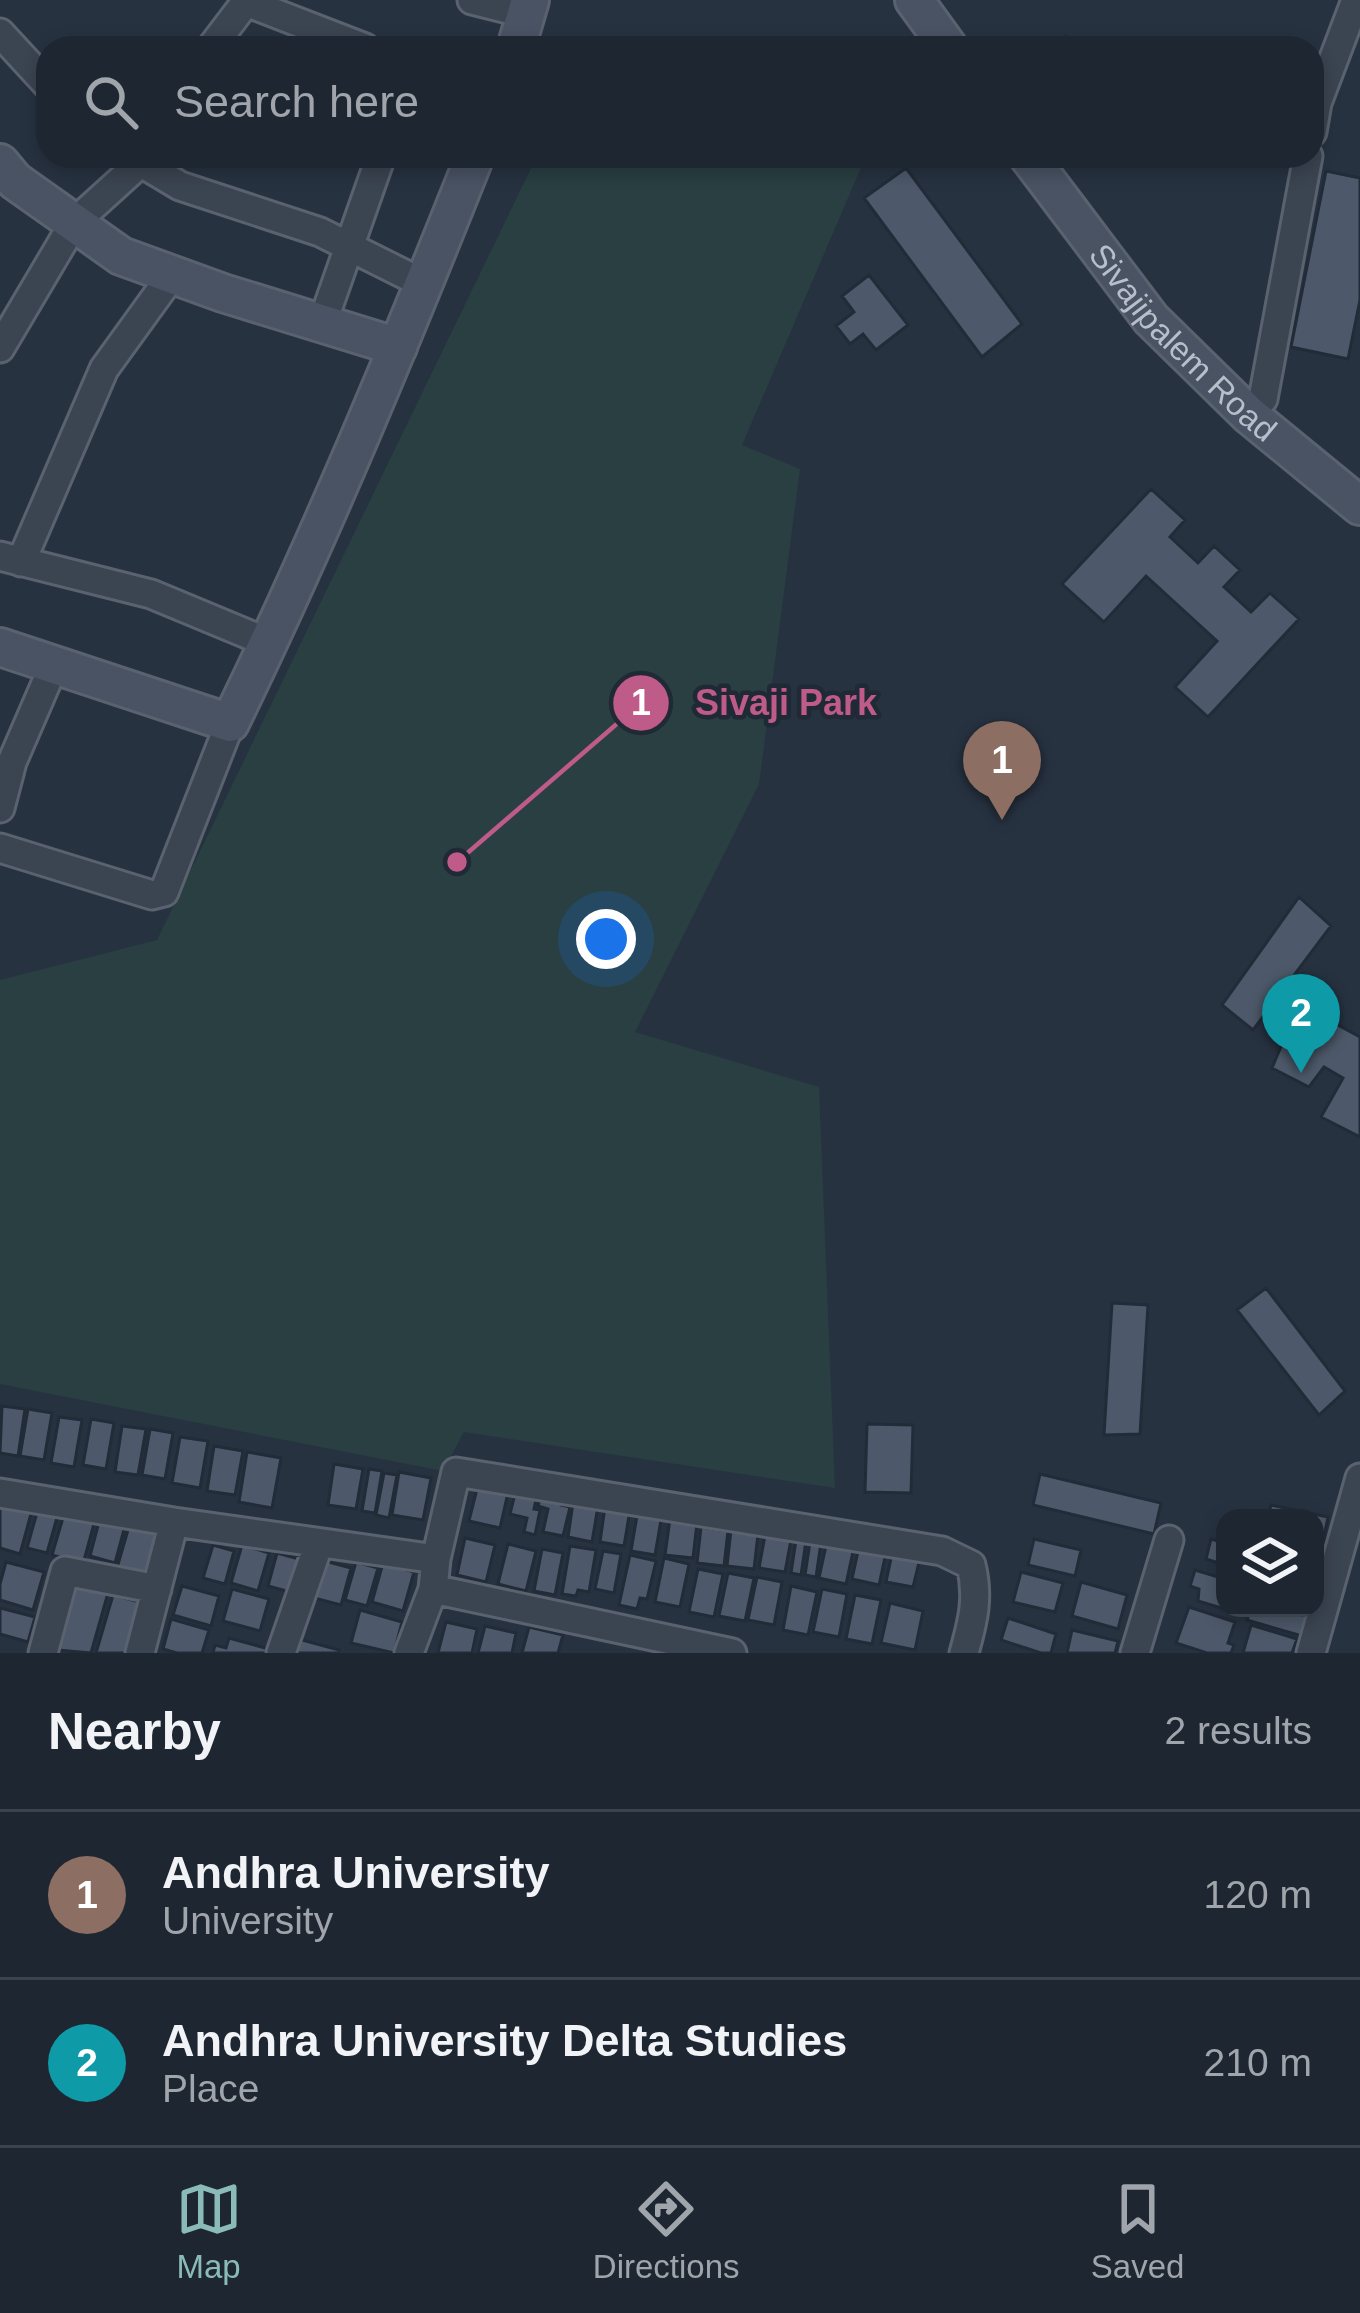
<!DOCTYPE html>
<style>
:root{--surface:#1d2631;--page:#252e39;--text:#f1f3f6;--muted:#a0a5ab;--line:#3b434d;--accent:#8bbbb9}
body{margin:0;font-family:Helvetica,sans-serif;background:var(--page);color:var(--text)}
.controls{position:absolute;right:36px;bottom:36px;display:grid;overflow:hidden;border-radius:24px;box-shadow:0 6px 18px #0003}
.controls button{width:108px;height:108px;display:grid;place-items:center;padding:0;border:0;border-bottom:3px solid var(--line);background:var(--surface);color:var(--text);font:60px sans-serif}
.you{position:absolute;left:606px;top:939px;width:42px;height:42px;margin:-30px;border:9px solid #fff;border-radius:50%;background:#1a73e8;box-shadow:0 0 0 18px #1a73e833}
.badge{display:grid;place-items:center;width:78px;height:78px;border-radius:50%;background:var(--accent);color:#fff;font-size:39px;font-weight:700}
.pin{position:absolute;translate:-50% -99px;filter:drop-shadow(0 3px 6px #0008)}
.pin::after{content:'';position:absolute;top:63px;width:42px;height:36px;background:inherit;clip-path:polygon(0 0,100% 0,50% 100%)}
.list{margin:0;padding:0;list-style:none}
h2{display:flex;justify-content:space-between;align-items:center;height:156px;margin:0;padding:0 48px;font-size:51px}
h2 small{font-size:39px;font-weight:400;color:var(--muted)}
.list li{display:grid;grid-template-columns:78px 1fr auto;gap:36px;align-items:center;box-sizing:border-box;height:168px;padding:0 48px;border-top:3px solid var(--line)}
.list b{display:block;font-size:45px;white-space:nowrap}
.list p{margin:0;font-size:39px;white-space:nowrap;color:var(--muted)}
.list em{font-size:39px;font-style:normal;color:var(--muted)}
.icon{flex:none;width:66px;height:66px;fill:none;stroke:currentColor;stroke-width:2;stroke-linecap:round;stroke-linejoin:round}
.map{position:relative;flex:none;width:1360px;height:1653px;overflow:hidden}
.search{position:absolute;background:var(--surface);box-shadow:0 6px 18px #0003;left:36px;right:36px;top:36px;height:132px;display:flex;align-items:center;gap:30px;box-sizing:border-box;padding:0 42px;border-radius:36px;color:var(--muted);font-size:45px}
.sheet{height:492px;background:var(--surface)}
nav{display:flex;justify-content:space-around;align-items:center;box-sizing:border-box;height:168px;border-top:3px solid var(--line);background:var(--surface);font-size:33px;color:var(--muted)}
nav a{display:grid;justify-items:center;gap:6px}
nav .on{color:var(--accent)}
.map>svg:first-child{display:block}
.green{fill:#293f42}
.building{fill:#4d596a;stroke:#222b38;stroke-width:3}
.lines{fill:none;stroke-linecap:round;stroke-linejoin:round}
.street-casing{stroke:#59626e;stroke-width:33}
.secondary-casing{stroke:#59626e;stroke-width:42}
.street{stroke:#3b4451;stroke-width:27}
.secondary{stroke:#495364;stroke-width:36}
.labels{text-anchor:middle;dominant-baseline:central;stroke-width:9;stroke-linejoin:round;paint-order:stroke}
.street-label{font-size:33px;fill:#b8bfcb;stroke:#202936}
.leader{fill:none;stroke:#be5b88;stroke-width:4.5}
.callout-dot{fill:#be5b88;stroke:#202936;stroke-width:4.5}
.mark-label{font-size:36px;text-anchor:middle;font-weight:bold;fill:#fff}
.callout-label{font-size:36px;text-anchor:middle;font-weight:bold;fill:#be5b88;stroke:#202936;stroke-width:9;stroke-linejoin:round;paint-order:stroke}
</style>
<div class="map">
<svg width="1360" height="1653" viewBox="0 0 1360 1653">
<rect width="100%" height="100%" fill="#273241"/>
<path class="green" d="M 537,156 L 866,156 L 742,445 L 800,469 L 759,784 L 635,1032 L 819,1087 L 835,1488 L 464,1432 L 443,1471 L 0,1384 L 0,980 L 157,940 Z"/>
<path class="building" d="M 1065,36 L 1094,48 L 1060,48 Z
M 906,168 L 1022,324 L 982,357 L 864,198 Z
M 1326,171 L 1360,178 L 1360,300 L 1348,359 L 1291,347 Z
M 869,275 L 908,325 L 876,350 L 863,334 L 850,344 L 836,326 L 854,312 L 842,296 Z
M 1151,489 L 1185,520 L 1170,537 L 1198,563 L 1214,546 L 1240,570 L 1224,587 L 1251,612 L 1270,593 L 1299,619 L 1208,717 L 1175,687 L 1217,641 L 1146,576 L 1104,622 L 1062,584 Z
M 1299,897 L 1331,926 L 1253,1030 L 1222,1005 Z
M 1313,1013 L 1325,1041 L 1336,1024 L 1360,1037 L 1360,1137 L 1321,1117 L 1343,1078 L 1324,1067 L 1309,1087 L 1272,1068 L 1285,1037 L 1294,1038 L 1286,1024 Z
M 1266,1288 L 1345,1391 L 1319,1415 L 1237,1310 Z
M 1112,1303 L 1148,1305 L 1140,1434 L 1104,1435 Z
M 2,1406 L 25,1409 L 18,1456 L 0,1453 Z
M 28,1409 L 52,1413 L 44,1460 L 20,1456 Z
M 59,1417 L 82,1420 L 74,1467 L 51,1463 Z
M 91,1419 L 114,1423 L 106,1469 L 83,1465 Z
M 867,1424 L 913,1425 L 911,1493 L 865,1492 Z
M 122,1426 L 146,1429 L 138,1475 L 115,1472 Z
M 150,1429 L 173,1433 L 165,1479 L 142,1475 Z
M 180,1437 L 208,1441 L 200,1488 L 172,1483 Z
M 214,1446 L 243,1451 L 235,1495 L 207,1491 Z
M 247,1452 L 281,1458 L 272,1508 L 239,1502 Z
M 334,1464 L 363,1469 L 356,1509 L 328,1505 Z
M 369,1469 L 382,1471 L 375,1513 L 362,1511 Z
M 399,1472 L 431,1478 L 423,1520 L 392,1515 Z
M 384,1473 L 397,1475 L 389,1518 L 376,1515 Z
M 1040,1474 L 1161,1503 L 1154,1534 L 1033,1505 Z
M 480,1477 L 510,1484 L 500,1528 L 469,1521 Z
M 516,1490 L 537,1495 L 534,1509 L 540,1510 L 535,1535 L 524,1532 L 527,1518 L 510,1514 Z
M 541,1495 L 559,1499 L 561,1505 L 570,1507 L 563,1536 L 543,1532 L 548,1509 L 538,1506 Z
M 574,1496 L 599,1500 L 592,1542 L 568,1537 Z
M 606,1500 L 631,1504 L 624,1546 L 600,1542 Z
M 0,1502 L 32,1510 L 20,1554 L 0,1548 Z
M 1271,1505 L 1328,1517 L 1321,1552 L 1315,1551 L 1315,1518 L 1268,1518 Z
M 38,1509 L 58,1514 L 47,1553 L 27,1548 Z
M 638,1510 L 662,1514 L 655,1555 L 631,1551 Z
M 65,1511 L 95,1520 L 83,1564 L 52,1555 Z
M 100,1518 L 125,1526 L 115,1563 L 90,1556 Z
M 670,1519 L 697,1523 L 693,1558 L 665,1555 Z
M 130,1523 L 164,1532 L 151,1578 L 117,1568 Z
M 701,1527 L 728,1531 L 724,1566 L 697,1563 Z
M 731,1530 L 758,1534 L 754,1569 L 727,1566 Z
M 766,1530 L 792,1534 L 785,1572 L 759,1568 Z
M 465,1538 L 495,1545 L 486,1582 L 457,1575 Z
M 1034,1539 L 1081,1550 L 1075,1576 L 1028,1565 Z
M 1211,1539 L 1225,1543 L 1225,1565 L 1206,1559 Z
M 796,1540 L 806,1541 L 801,1575 L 791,1573 Z
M 827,1541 L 854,1547 L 846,1584 L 819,1578 Z
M 810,1542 L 821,1543 L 816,1577 L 805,1575 Z
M 860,1542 L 887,1548 L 879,1585 L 852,1579 Z
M 508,1544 L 536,1551 L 526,1591 L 498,1584 Z
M 894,1544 L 922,1550 L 913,1587 L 886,1582 Z
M 213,1545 L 234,1551 L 225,1584 L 203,1578 Z
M 242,1545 L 269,1553 L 258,1591 L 231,1583 Z
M 570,1546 L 596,1550 L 589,1592 L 578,1590 L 576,1596 L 562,1594 Z
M 542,1549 L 563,1553 L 555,1595 L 534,1591 Z
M 603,1551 L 621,1554 L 614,1593 L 595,1589 Z
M 277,1553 L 299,1559 L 290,1592 L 268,1586 Z
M 630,1555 L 656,1561 L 647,1599 L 640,1598 L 637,1609 L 619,1605 Z
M 664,1558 L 689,1564 L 680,1607 L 655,1602 Z
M 325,1561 L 351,1568 L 341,1605 L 314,1598 Z
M 6,1562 L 44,1572 L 33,1610 L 0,1600 L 0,1584 Z
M 356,1562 L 378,1568 L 367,1606 L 345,1600 Z
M 383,1563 L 414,1572 L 403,1611 L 372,1602 Z
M 698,1569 L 723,1574 L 714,1617 L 689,1612 Z
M 1195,1570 L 1225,1579 L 1225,1608 L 1232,1608 L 1231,1611 L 1198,1601 L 1199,1589 L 1190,1586 Z
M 1021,1572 L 1063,1583 L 1055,1612 L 1013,1602 Z
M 728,1573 L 754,1578 L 745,1621 L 719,1616 Z
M 757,1577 L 782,1582 L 774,1625 L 748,1620 Z
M 1081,1582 L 1127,1595 L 1118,1629 L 1072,1616 Z
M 76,1584 L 108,1593 L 91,1653 L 58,1650 Z
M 182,1586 L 219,1596 L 211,1626 L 173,1615 Z
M 791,1586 L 817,1592 L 808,1635 L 783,1630 Z
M 232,1589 L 269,1599 L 260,1631 L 223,1621 Z
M 822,1589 L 847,1594 L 839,1637 L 813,1632 Z
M 113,1595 L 144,1603 L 130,1653 L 96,1653 Z
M 855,1595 L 881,1600 L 872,1644 L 846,1639 Z
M 890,1603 L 923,1611 L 915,1650 L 881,1643 Z
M 1189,1607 L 1235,1622 L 1228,1643 L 1234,1645 L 1231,1653 L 1207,1653 L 1176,1643 Z
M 0,1608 L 35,1617 L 28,1642 L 0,1634 Z
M 1251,1608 L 1298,1608 L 1309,1611 L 1302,1636 L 1247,1620 Z
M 360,1610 L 402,1622 L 394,1653 L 351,1643 Z
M 1008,1618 L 1056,1634 L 1051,1653 L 1041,1653 L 1001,1640 Z
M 171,1619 L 209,1630 L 202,1653 L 177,1653 L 163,1649 Z
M 446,1622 L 477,1629 L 472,1653 L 438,1653 Z
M 1251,1625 L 1297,1639 L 1292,1653 L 1243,1653 Z
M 485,1626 L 516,1633 L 512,1653 L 478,1653 Z
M 529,1627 L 563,1635 L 558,1653 L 522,1653 Z
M 1072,1630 L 1118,1641 L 1115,1653 L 1067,1653 Z
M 229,1638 L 269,1649 L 267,1653 L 213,1653 L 215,1645 L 226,1648 Z
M 295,1638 L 339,1650 L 338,1653 L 290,1653 Z"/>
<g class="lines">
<g class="street-casing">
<path id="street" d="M 472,0 L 528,14
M 0,33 L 48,85
M 211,48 L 246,2 L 365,48
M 1312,132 L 1317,103 L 1356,0
M 130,156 L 180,186 L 320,232 L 424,284
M 322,324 L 381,156
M 0,348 L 74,223 L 139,164
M 1263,399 L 1308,156
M 0,556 L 151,594 L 269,643
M 21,562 L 104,369 L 172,275
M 0,808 L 12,762 L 54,665
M 0,848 L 152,895 L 164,892 L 230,723
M 0,1493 L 174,1522 L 436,1559 L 433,1589 L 732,1653
M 436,1559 L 456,1472 L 942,1551 L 971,1565 C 979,1597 973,1621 964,1653
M 43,1653 L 65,1571 L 157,1589
M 140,1653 L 174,1522
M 281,1653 L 319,1543
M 409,1653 L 433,1589
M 1135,1653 L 1169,1540
M 1311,1653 L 1360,1478"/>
</g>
<g class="secondary-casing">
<g id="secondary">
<path d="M 914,0 L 949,48"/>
<path d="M 516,48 L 530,0"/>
<path id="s1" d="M 1028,156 L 1151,319 L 1249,415 L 1360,506"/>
<path d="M 0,163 L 15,181 L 121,256 L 223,293 L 398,347"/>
<path d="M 0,647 L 230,723 C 320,538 399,347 475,156"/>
</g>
</g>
<use href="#street" class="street"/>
<use href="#secondary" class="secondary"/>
</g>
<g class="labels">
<g class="street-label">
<text stroke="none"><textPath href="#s1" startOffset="243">Sivajipalem Road</textPath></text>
</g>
</g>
<path class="leader" d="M457 862L641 703"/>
<g class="callout-dot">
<circle cx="457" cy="862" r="12"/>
<circle cx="641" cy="703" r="30"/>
</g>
<g class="mark-label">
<text x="641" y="715">1</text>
</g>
<g class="callout-label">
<text x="786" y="715">Sivaji Park</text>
</g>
</svg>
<div class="controls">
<button><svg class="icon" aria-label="layers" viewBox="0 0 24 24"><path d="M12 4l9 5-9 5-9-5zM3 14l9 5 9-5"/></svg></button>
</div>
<div class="you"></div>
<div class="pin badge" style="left:1002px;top:820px;background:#8d6e63">1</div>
<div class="pin badge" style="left:1301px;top:1073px;background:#0f9aa8">2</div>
<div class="search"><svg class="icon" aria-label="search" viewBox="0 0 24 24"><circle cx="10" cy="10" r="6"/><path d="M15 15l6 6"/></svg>Search here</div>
</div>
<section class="sheet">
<h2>Nearby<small>2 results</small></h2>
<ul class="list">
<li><span class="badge" style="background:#8d6e63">1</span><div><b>Andhra University</b><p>University</p></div><em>120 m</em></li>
<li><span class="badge" style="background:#0f9aa8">2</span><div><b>Andhra University Delta Studies</b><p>Place</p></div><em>210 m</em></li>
</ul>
</section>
<nav>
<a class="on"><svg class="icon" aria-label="map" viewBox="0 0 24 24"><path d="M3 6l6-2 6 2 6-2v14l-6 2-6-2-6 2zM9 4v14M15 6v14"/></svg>Map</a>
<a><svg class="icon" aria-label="directions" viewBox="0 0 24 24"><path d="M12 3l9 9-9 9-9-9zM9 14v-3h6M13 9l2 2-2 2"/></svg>Directions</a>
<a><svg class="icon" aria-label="saved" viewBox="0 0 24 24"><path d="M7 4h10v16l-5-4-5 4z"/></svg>Saved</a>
</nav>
